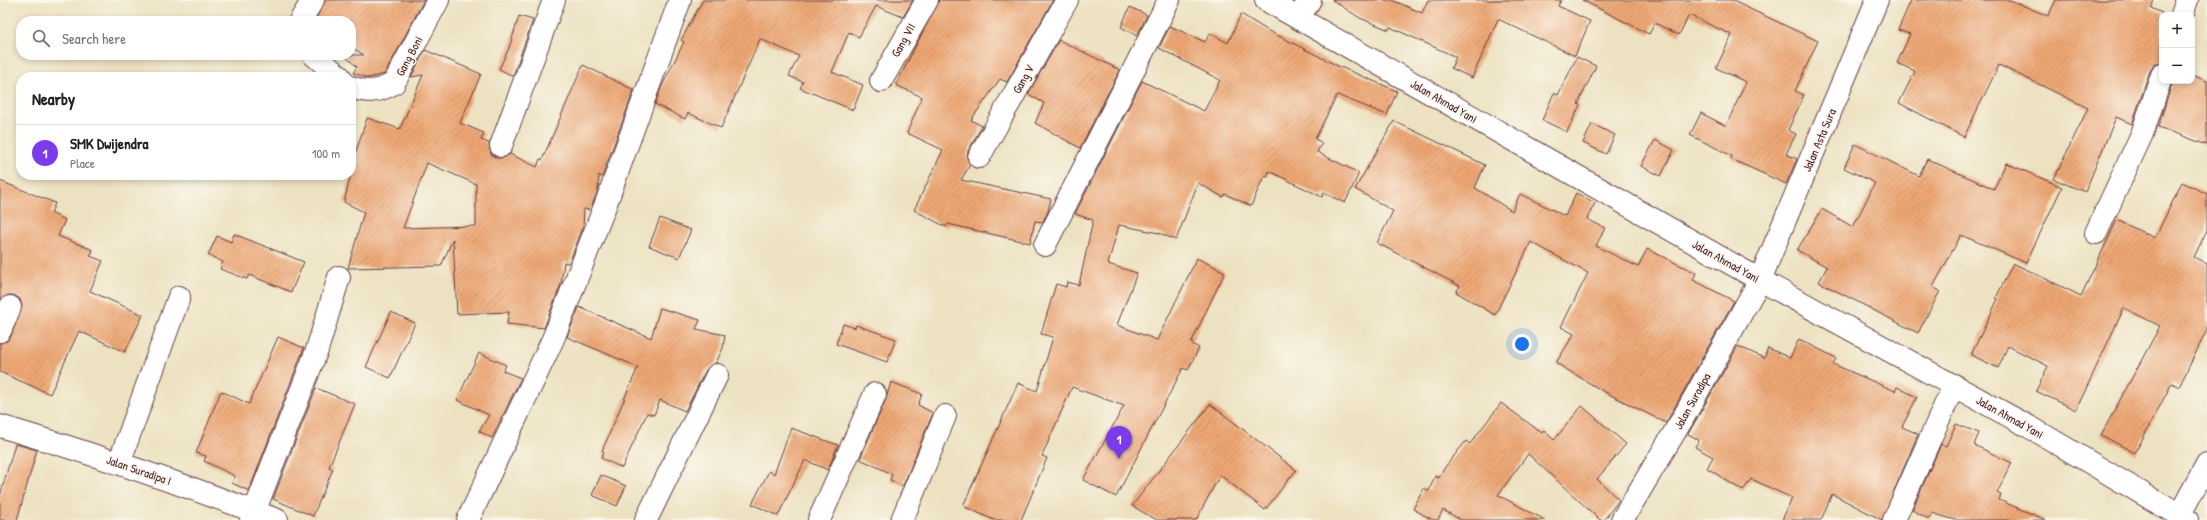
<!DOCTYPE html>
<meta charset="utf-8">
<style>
:root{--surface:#fff;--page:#f2f2f2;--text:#222;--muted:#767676;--line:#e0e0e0;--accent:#7c3aed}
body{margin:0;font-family:"Patrick Hand",sans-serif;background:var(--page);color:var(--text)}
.controls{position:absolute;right:12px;top:12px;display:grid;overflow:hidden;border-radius:8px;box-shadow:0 2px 6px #0003}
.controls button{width:36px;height:36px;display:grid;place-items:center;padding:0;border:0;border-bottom:1px solid var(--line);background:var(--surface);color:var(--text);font:20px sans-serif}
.you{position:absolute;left:1522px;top:344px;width:14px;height:14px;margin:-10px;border:3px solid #fff;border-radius:50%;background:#1a73e8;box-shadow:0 0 0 6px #1a73e833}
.badge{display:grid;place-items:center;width:26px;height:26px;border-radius:50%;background:var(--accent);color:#fff;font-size:13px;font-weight:700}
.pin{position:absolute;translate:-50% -33px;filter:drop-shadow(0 1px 2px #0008)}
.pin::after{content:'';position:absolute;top:21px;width:14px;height:12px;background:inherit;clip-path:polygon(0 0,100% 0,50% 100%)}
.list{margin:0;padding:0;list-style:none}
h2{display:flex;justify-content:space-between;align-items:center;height:52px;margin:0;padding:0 16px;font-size:17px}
h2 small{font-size:13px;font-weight:400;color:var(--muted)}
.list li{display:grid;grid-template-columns:26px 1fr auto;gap:12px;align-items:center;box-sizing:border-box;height:56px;padding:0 16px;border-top:1px solid var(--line)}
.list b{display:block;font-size:15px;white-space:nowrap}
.list p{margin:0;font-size:13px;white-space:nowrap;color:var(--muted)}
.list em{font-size:13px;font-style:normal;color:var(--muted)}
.icon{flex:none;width:22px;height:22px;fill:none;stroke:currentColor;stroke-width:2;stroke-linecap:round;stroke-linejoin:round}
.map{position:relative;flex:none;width:2207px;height:520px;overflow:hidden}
.search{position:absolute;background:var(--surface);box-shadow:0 2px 6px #0003;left:16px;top:16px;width:340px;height:44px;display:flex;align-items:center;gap:10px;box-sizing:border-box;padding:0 14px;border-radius:16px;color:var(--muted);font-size:15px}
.panel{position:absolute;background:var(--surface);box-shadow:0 2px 6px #0003;left:16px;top:72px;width:340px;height:108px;border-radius:16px}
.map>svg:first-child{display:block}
.building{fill:url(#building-hatch);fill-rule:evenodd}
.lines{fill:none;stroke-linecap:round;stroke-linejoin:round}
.street-casing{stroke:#623c41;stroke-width:24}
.secondary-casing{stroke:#623c41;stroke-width:24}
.street{stroke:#fff;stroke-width:22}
.secondary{stroke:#fff;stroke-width:22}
.labels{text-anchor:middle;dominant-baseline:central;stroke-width:3;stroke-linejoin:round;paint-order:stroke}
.street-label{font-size:12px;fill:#4a1f2b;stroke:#fbf7ec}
</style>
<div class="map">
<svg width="2207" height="520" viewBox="0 0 2207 520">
<defs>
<pattern id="building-hatch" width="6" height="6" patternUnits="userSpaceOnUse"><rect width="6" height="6" fill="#eea774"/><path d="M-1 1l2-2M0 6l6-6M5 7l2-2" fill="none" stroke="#c3875f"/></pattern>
</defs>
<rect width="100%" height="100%" fill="#fbf7ec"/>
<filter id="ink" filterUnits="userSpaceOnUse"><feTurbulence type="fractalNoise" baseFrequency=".025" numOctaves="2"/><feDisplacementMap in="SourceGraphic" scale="8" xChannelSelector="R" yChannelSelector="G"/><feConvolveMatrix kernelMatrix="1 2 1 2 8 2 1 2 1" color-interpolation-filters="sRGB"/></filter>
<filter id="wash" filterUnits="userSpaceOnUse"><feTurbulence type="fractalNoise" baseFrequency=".012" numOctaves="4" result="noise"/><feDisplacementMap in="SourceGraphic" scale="16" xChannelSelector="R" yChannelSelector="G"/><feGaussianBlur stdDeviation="0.9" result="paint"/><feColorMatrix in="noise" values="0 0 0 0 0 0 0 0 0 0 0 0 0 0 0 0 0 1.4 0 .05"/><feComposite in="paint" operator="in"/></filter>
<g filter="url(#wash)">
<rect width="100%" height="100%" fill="#ece1c0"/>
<g id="blocks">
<path class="building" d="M 325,0 L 424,0 L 385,74 L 368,78 L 353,73 L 357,67 L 344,55 L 364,55 L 351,47 L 351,21 L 315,21 Z
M 703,0 L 913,0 L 903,17 L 876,6 L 859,37 L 849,32 L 832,72 L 863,85 L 853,110 L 800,88 L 803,82 L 789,76 L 799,56 L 760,39 L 721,128 L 688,113 L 685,119 L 655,104 L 661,88 L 684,42 L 681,40 Z
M 939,0 L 1053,0 L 1007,82 L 1000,79 L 971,120 L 982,126 L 968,151 L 967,158 L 970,165 L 961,180 L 1051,199 L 1048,211 L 1043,222 L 1035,221 L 1030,243 L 948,224 L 946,227 L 914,210 L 943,150 L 907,133 L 922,97 L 896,85 Z
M 1332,0 L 1392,0 L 1422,13 L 1428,0 L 1561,0 L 1558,6 L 1590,21 L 1575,56 L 1498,19 L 1472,78 L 1451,68 L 1456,57 L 1390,27 L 1389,30 L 1360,18 Z
M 1582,0 L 1731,0 L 1818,41 L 1795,91 L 1804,95 L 1788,130 L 1796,134 L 1786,154 L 1797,159 L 1786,184 L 1731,159 L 1732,156 L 1690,135 L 1701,113 L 1726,126 L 1746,82 L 1716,68 L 1732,35 L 1689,15 L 1679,35 L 1655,23 L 1649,34 Z
M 1911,0 L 2010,0 L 2048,16 L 2056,0 L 2154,0 L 2151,8 L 2162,13 L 2162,63 L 2154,65 L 2150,71 L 2132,124 L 2116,117 L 2085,192 L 2054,179 L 2088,108 L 1999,65 L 1964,137 L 1899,103 L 1915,71 L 1897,63 L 1910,34 L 1898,30 Z
M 1130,7 L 1147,15 L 1137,36 L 1121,27 Z
M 1241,14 L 1267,30 L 1338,66 L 1397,91 L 1387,115 L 1337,95 L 1315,139 L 1322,143 L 1317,152 L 1359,173 L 1345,203 L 1324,193 L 1322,197 L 1269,171 L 1267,177 L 1264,176 L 1251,206 L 1225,194 L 1223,197 L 1198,183 L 1176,240 L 1159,233 L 1119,225 L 1108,264 L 1137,273 L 1117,325 L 1157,340 L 1197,258 L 1225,272 L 1191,343 L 1199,348 L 1188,370 L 1183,368 L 1116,497 L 1083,480 L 1124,406 L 1072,387 L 1042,456 L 1047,458 L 1021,520 L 994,520 L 963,506 L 1018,383 L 1037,391 L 1053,337 L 1041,334 L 1056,284 L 1066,287 L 1067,282 L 1079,285 L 1093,220 L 1075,214 L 1142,81 L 1204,111 L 1220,80 L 1159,48 L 1170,26 L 1205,42 L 1210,33 L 1228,43 Z
M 519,16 L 533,20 L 513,76 L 499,69 L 509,48 Z
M 1059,40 L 1120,70 L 1080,148 L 1035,123 L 1044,103 L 1028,94 Z
M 425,50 L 481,74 L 460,123 L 484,133 L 481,140 L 489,143 L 491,154 L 496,158 L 504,158 L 510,154 L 537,167 L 540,159 L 542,160 L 583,65 L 634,90 L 602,177 L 599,175 L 598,190 L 590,210 L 584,209 L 583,228 L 569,263 L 564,262 L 561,284 L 544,328 L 507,324 L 509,312 L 457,314 L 453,239 L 441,266 L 348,268 L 364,212 L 344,202 L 355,158 L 354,157 L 367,118 L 400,129 L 423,75 L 411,77 ZM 427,163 L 476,184 L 476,226 L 403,228 Z
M 1577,57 L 1596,66 L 1578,104 L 1580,105 L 1567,132 L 1542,120 L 1554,93 L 1558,95 Z
M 2192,75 L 2207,81 L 2207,145 L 2158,127 L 2173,81 L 2192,81 Z
M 1394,121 L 1485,165 L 1475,188 L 1512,211 L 1520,194 L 1565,216 L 1576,193 L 1595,203 L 1587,219 L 1605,228 L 1596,246 L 1638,267 L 1647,249 L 1696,273 L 1693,280 L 1734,301 L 1666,423 L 1601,390 L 1556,363 L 1574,334 L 1561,327 L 1588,273 L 1531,242 L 1495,315 L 1456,292 L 1460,286 L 1377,243 L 1393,211 L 1355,189 Z
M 1592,124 L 1615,135 L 1606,154 L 1583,143 Z
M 1655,140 L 1674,150 L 1661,176 L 1641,166 Z
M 1855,144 L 1919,176 L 1927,159 L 1994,189 L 2006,163 L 2062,187 L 2026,263 L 1961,235 L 1933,287 L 1940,291 L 1918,333 L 1819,282 L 1827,267 L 1797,250 L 1822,209 L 1853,227 L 1875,183 L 1844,168 Z
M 0,181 L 55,203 L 51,213 L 65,220 L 58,236 L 93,250 L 90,256 L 103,261 L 90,291 L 143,315 L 125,352 L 79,331 L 50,394 L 0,372 L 0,343 L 7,341 L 11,336 L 22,306 L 20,299 L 14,295 L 8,295 L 0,300 Z
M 2182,182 L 2207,194 L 2207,230 L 2194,257 L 2207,264 L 2207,330 L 2179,387 L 2172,383 L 2135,453 L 2101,435 L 2160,326 L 2124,308 L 2076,410 L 2036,391 L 2048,366 L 2008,346 L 1998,368 L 1971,355 L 1998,299 L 1996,298 L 2013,263 L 2081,296 L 2117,220 L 2155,238 Z
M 660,218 L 691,230 L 679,258 L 649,246 Z
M 234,234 L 304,262 L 291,292 L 249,275 L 247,279 L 220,269 L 223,262 L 208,255 L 217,236 L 231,242 Z
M 579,307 L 651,338 L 660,308 L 700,320 L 696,329 L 725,335 L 723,348 L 716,363 L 706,370 L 685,411 L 660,400 L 654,415 L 647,413 L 622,468 L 601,458 L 604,452 L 602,451 L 638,367 L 567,337 Z
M 391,312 L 415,323 L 390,378 L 366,367 Z
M 843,324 L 855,328 L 856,325 L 896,339 L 887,362 L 836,344 Z
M 278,337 L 304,348 L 249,491 L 232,483 L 235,476 L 204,461 L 206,456 L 196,453 L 221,391 L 249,404 Z
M 1799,339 L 1836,358 L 1833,364 L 1895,391 L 1897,387 L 1917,397 L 1902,427 L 1918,434 L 1882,520 L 1832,494 L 1821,520 L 1782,520 L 1792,498 L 1751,479 L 1743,491 L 1707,468 L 1713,457 L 1695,447 L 1699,440 L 1688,434 L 1738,346 L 1764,358 L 1768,348 L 1790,358 Z
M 479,353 L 506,365 L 503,371 L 521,378 L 492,438 L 479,431 L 489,415 L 457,400 Z
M 891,382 L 922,394 L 918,405 L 933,413 L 903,486 L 890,480 L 892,474 L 860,459 L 886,399 Z
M 316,388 L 355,404 L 329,467 L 333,469 L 313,516 L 273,499 Z
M 1501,403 L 1542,433 L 1544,430 L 1554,440 L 1582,406 L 1626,444 L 1597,479 L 1619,500 L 1604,520 L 1600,520 L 1528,454 L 1498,495 L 1545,520 L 1461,520 L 1443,510 L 1438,520 L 1433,520 L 1413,509 L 1424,488 L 1429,491 L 1435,476 L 1439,478 L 1445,467 L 1466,441 L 1470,444 Z
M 1210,404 L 1296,470 L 1265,510 L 1220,475 L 1196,520 L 1157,520 L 1132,506 Z
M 1956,424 L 1979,433 L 1974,445 L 2012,463 L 1997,493 L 2001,495 L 1999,500 L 2046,520 L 1955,520 L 1932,513 L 1929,519 L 1912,510 L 1941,444 L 1946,446 Z
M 791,428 L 838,445 L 828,470 L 805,460 L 778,516 L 752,504 L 769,471 L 774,474 Z
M 15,444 L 37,450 L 17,520 L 0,520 L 0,496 Z
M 601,475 L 626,486 L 617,506 L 592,495 Z"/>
</g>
</g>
<g filter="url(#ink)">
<use href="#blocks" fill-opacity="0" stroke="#623c41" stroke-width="1"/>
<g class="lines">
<g class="street-casing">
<path id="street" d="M 2182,15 L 2187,0
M 1298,18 L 1310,0
M 300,21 L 313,0
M 314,55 L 340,77
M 881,81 L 927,0
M 351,87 C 367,93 379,92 394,83 L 438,0
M 501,146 L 554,0
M 979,157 L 1067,0
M 2096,233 L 2142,134 L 2162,75
M 1045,245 L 1169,0
M 0,331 L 10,307
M 0,426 C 94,454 186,485 277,520
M 119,463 L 179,297
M 2180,514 L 2207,464
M 251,520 L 317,350 L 339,277
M 468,520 L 553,339 L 605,206 L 680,0
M 646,520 L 717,375
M 819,520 L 875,394
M 902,520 L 945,416
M 1894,520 L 1954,385"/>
</g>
<g class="secondary-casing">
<path id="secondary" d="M 1266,0 L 1760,280 L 2035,430 L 2187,520
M 1622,520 L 1683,418 L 1760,280 L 1877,0"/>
</g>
<use href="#street" class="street"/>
<use href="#secondary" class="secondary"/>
</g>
</g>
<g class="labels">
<g class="street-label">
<text transform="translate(903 40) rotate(-61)">Gang VII</text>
<text transform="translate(409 56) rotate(-62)">Gang Boni</text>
<text transform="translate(1023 79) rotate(-61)">Gang V</text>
<text transform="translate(1444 101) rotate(30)">Jalan Ahmad Yani</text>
<text transform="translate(1819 140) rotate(-67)">Jalan Asta Sura</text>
<text transform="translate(1726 261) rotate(29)">Jalan Ahmad Yani</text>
<text transform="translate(1692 401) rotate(-61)">Jalan Suradipa</text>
<text transform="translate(2010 417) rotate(29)">Jalan Ahmad Yani</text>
<text transform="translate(139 470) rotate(19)">Jalan Suradipa I</text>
</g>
</g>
</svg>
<div class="controls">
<button>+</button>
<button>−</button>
</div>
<div class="you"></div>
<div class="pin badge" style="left:1119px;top:459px">1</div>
<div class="search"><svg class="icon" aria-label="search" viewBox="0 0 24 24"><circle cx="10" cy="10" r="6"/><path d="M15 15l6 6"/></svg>Search here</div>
<section class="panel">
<h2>Nearby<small></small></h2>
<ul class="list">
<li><span class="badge">1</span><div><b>SMK Dwijendra</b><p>Place</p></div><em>100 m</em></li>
</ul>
</section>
</div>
